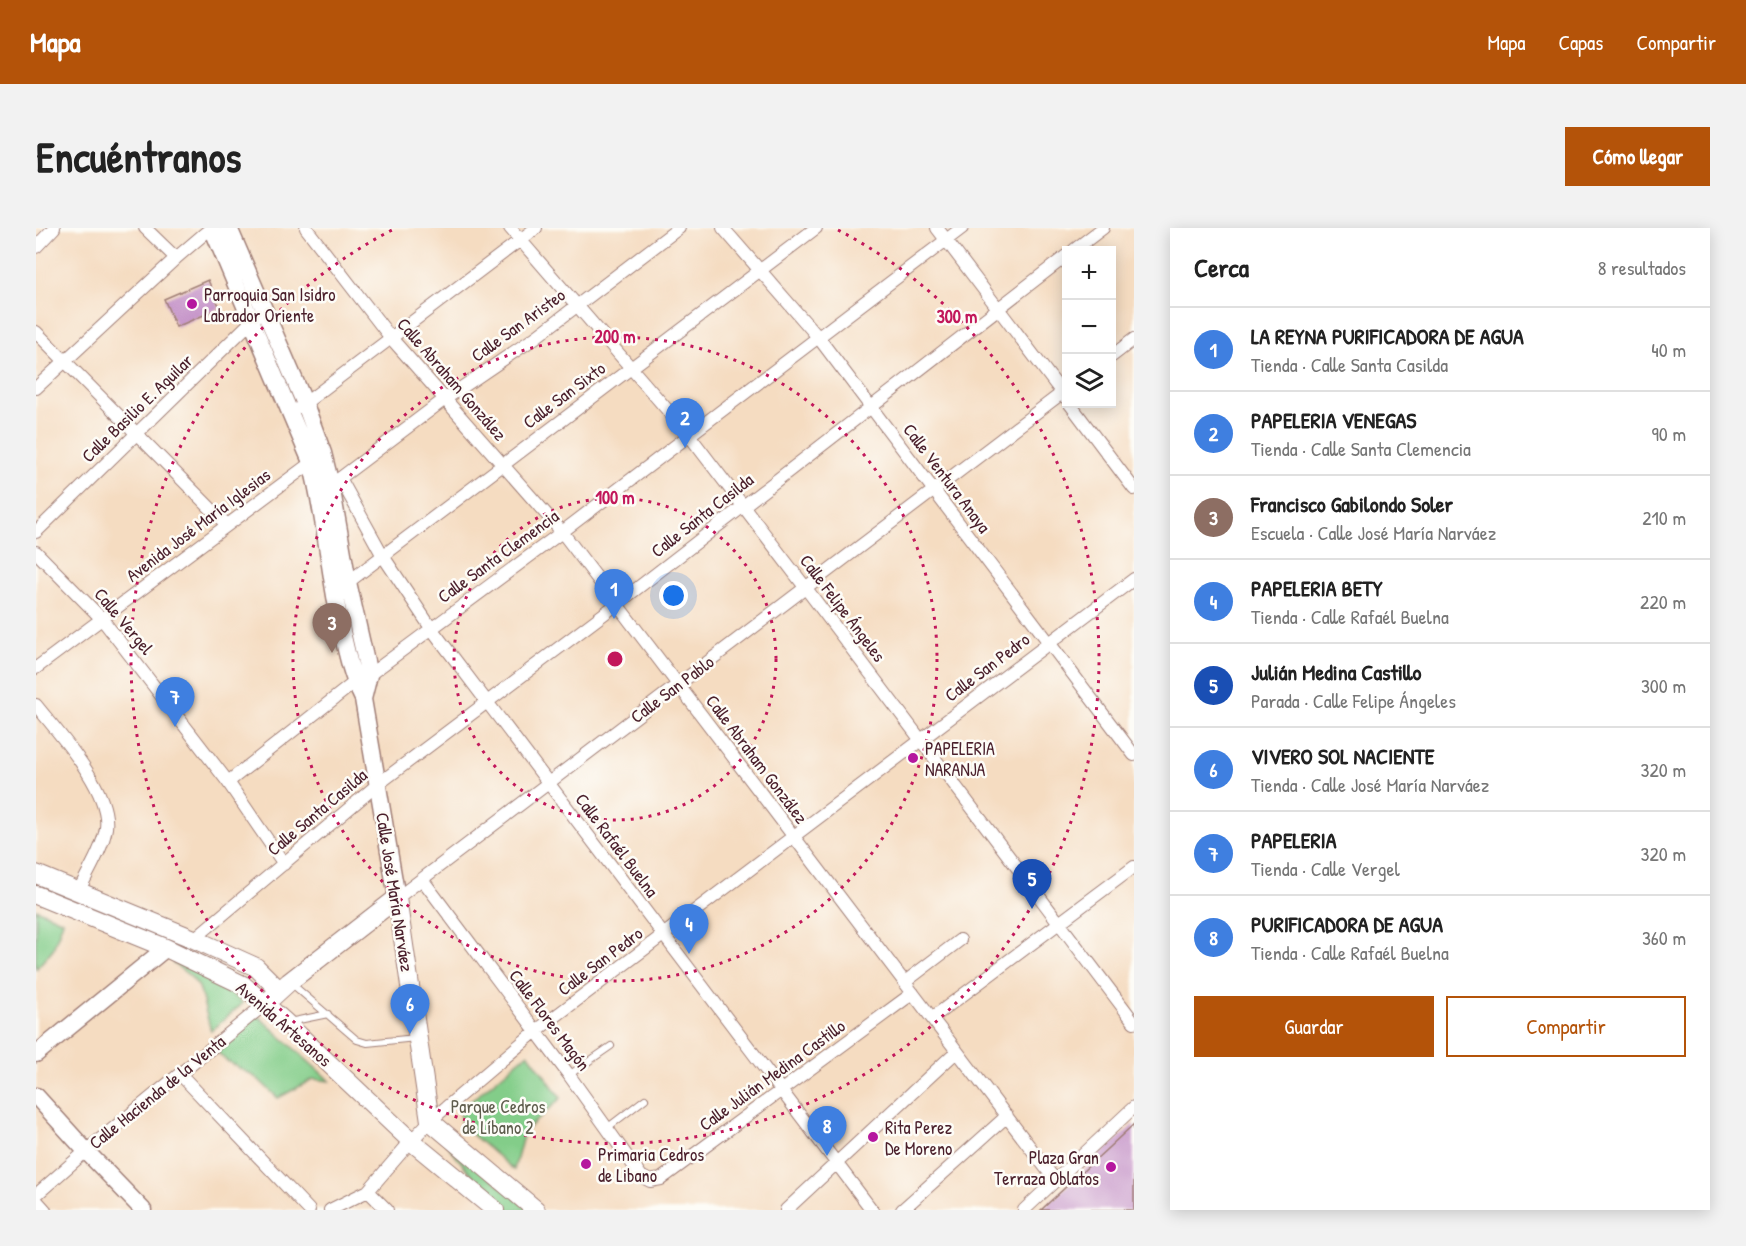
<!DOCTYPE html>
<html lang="es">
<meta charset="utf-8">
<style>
:root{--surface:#fff;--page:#f2f2f2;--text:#222;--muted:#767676;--line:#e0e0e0;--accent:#b45309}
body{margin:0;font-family:"Patrick Hand",sans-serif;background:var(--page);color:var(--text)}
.controls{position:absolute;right:18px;top:18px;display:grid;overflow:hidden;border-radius:0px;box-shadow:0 3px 15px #0003}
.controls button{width:54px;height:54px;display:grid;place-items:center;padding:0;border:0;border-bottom:2px solid var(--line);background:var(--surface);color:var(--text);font:30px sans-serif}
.you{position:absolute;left:638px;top:368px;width:21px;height:21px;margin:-15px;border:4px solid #fff;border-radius:50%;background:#1a73e8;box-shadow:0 0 0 9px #1a73e833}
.badge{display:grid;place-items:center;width:39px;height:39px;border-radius:50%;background:var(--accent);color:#fff;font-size:20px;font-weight:700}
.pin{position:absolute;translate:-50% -50px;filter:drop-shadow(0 2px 3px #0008)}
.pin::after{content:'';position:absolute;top:32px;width:21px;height:18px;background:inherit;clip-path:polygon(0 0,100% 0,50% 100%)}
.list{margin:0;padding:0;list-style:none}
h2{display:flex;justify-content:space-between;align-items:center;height:78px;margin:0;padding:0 24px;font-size:26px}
h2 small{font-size:20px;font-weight:400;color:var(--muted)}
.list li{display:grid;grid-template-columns:39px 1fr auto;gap:18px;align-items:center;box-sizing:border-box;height:84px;padding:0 24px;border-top:2px solid var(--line)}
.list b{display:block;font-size:22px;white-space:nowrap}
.list p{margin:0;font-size:20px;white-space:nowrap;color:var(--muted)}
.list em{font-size:20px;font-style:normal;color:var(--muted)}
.actions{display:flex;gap:12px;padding:18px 24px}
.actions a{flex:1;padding:14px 0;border:2px solid var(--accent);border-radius:0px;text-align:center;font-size:21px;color:var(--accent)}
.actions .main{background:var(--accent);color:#fff}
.icon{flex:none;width:33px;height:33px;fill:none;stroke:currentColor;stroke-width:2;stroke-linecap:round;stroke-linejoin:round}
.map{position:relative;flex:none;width:1098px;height:982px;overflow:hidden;border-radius:0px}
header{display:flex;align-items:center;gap:36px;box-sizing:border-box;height:84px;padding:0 30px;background:var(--accent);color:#fff}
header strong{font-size:28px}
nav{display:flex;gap:33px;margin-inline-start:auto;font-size:21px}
.intro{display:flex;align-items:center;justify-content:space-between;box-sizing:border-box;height:144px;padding:0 36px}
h1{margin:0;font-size:42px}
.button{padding:15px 27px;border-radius:0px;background:var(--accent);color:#fff;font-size:21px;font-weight:700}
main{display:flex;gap:36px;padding:0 36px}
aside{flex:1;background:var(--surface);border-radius:0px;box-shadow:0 3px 15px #0003}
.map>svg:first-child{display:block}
.green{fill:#83cd89;stroke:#66765a;stroke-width:1.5}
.building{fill:#c492c8}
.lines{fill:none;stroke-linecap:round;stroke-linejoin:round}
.lane-casing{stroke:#a07e76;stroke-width:8}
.street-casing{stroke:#a07e76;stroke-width:14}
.secondary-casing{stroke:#a07e76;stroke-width:19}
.primary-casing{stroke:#a07e76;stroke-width:20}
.lane{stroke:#fff;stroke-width:6}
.street{stroke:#fff;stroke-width:12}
.secondary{stroke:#fff;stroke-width:16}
.primary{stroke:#fff;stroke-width:18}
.ring{fill:none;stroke:#c2185b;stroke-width:3;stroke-dasharray:3 6}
.poi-dot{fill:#b5179e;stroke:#fdfcf7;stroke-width:2}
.labels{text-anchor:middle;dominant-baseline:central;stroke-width:5;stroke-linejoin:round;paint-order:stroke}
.poi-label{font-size:18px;fill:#4a1f2b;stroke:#fdfcf7;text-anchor:start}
.street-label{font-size:18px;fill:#4a1f2b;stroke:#fdfcf7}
.park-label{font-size:18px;fill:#5e5c4c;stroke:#fdfcf7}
.centre{fill:#c2185b;stroke:#fdfcf7;stroke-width:3}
.ring-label{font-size:18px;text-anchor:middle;font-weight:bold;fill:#c2185b;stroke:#fdfcf7;stroke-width:5;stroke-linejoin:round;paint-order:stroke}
</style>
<header>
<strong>Mapa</strong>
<nav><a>Mapa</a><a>Capas</a><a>Compartir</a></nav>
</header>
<div class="intro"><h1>Encuéntranos</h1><a class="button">Cómo llegar</a></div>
<main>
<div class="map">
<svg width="1098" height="982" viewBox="0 0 1098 982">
<rect width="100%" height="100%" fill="#fdfcf7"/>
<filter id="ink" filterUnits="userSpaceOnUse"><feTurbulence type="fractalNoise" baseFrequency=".0167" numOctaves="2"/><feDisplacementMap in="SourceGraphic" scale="12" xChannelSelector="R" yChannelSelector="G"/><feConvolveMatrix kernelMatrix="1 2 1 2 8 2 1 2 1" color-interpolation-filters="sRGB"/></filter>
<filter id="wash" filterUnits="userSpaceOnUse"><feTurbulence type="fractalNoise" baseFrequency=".008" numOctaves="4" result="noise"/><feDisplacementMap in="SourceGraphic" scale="24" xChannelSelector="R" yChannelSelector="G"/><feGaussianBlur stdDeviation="1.35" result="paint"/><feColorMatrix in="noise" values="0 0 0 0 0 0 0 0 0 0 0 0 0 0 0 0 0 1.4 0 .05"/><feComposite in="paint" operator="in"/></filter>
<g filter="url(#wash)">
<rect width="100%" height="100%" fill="#f5dcc1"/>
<path class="green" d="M 0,681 L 27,693 L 17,721 L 0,741 Z
M 140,731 L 167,744 L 207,775 L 175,803 L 163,759 L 154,748 L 137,735 Z
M 221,787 L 294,853 L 277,851 L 242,870 L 221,850 L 191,833 L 181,824 Z
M 492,825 L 525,870 L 488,904 L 478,942 L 425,897 L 424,882 Z
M 407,911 L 495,982 L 472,982 C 445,958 428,940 407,911 Z"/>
<g id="blocks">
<path class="building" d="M 172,52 L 184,80 L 140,99 L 128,71 Z
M 1098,896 L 1098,982 L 1005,982 Z"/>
</g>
</g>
<g filter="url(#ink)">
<use href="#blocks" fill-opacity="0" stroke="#a07e76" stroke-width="1.5"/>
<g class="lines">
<g class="lane-casing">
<path id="lane" d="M 256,756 L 321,812 L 331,815 L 380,810
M 253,794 L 292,786
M 533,847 L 575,818
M 571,900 L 609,871"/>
</g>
<g class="street-casing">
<path id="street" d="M 109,0 L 140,30
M 270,0 L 355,110 L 526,304 L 1019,952
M 474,0 L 653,207 L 769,359 L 1098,794
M 687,0 L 782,109 L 1098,527
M 901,0 L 1030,170
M 0,19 L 18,0
M 1038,22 L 1067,0
M 0,104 L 191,297
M 1076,128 L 1098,111
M 0,160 L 140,30 L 175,0
M 1034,176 L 1098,261
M 264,179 L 500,0
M 304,250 L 347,328 L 395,400 L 836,982
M 299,254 L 409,171 L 500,109 L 643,0
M 0,304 L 220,89
M 0,324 L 66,391 L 192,554 L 248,636
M 307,358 L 780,0
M 0,440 L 280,231
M 0,477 C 23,506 75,562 70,600 C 67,620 51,646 42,664
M 192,554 L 319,454 L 333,447 L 526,304 L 926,0
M 386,651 L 533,847 L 605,948 L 614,953 L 625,951 L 877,765
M 361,670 L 1030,162
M 158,711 L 341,557 L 581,376 L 1030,28
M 869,754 L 924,712
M 896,790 L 1098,639
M 144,846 L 273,982
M 332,963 L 351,982
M 0,967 L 50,923 L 229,776
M 0,972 L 9,982
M 294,982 L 332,963 L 375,913 L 394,893 L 500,803 L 1098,351
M 750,982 L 921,823
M 866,982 L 971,888
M 988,982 L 1098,879"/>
</g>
<g class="secondary-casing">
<path id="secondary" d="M 176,0 L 275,234 C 289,287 293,342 304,395 C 310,422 315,447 327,471 L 361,670
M 193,0 L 269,176 L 287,225 L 295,257 L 312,354 L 333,447 L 327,471
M 0,826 L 130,720
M 0,868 L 50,923 L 107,982"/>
</g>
<g class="primary-casing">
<path id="primary" d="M 0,646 L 158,711 L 220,739 L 243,762
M 0,667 L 130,720 L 207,757 L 249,794 L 375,913 L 459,982
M 229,776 L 253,754 L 361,670 L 394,893 L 500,982"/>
</g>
<use href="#lane" class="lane"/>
<use href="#street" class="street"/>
<use href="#secondary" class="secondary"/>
<use href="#primary" class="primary"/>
</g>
</g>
<g class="ring">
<circle cx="579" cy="431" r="161"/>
<circle cx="579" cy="431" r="322"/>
<path d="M802 2A484 484 0 1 1 356 2"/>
</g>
<g class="poi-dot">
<circle cx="156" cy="76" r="6"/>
<circle cx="877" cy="530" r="6"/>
<circle cx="837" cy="909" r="6"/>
<circle cx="550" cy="936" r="6"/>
<circle cx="1075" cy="939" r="6"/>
</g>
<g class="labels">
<g class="poi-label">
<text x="168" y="66">Parroquia San Isidro<tspan x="168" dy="21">Labrador Oriente</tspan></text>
<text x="889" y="520">PAPELERIA<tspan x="889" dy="21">NARANJA</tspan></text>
<text x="849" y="899">Rita Perez<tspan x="849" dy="21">De Moreno</tspan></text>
<text x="562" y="926">Primaria Cedros<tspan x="562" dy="21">de Libano</tspan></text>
<text x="1063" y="929" text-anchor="end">Plaza Gran<tspan x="1063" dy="21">Terraza Oblatos</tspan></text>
</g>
<g class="street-label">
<text transform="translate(482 97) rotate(-36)">Calle San Aristeo</text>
<text transform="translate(416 151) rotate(49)">Calle Abraham González</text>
<text transform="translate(528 167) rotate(-37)">Calle San Sixto</text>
<text transform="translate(101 180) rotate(-44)">Calle Basilio E. Aguilar</text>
<text transform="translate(911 250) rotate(53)">Calle Ventura Anaya</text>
<text transform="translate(666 287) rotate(-38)">Calle Santa Casilda</text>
<text transform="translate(162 297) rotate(-37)">Avenida José María Iglesias</text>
<text transform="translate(462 328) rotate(-36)">Calle Santa Clemencia</text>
<text transform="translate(807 380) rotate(53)">Calle Felipe Ángeles</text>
<text transform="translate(88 393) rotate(50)">Calle Vergel</text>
<text transform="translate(951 439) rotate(-37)">Calle San Pedro</text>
<text transform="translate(636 461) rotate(-37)">Calle San Pablo</text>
<text transform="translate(721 531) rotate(53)">Calle Abraham González</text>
<text transform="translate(281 584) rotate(-40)">Calle Santa Casilda</text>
<text transform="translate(581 617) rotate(53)">Calle Rafaél Buelna</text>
<text transform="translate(359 664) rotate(81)">Calle José María Narváez</text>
<text transform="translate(564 733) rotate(-37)">Calle San Pedro</text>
<text transform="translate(514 792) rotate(53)">Calle Flores Magón</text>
<text transform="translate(248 796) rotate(41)">Avenida Artesanos</text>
<text transform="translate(736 847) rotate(-36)">Calle Julián Medina Castillo</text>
<text transform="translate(121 864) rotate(-39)">Calle Hacienda de la Venta</text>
</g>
<g class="park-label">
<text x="462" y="878">Parque Cedros<tspan x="462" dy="21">de Líbano 2</tspan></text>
</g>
</g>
<circle cx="579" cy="431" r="9" class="centre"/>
<g class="ring-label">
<text x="921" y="95">300 m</text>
<text x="579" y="115">200 m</text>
<text x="579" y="276">100 m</text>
</g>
</svg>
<div class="controls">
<button>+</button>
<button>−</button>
<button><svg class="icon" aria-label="layers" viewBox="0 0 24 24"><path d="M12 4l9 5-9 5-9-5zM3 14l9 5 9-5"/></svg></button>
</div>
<div class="you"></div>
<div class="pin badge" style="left:578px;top:391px;background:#3f7fe0">1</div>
<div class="pin badge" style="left:649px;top:220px;background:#3f7fe0">2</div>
<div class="pin badge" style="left:296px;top:425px;background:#8d6e63">3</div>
<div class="pin badge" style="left:653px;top:726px;background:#3f7fe0">4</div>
<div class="pin badge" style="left:996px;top:681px;background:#1a4fb4">5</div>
<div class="pin badge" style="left:374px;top:806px;background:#3f7fe0">6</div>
<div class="pin badge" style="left:139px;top:499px;background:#3f7fe0">7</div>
<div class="pin badge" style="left:791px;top:928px;background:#3f7fe0">8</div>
</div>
<aside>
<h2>Cerca<small>8 resultados</small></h2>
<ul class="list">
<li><span class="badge" style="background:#3f7fe0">1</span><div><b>LA REYNA PURIFICADORA DE AGUA</b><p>Tienda · Calle Santa Casilda</p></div><em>40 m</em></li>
<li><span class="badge" style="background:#3f7fe0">2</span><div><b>PAPELERIA VENEGAS</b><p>Tienda · Calle Santa Clemencia</p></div><em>90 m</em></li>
<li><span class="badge" style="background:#8d6e63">3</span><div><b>Francisco Gabilondo Soler</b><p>Escuela · Calle José María Narváez</p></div><em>210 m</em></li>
<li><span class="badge" style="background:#3f7fe0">4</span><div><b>PAPELERIA BETY</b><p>Tienda · Calle Rafaél Buelna</p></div><em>220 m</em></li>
<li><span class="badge" style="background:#1a4fb4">5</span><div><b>Julián Medina Castillo</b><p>Parada · Calle Felipe Ángeles</p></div><em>300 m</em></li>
<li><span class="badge" style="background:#3f7fe0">6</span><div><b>VIVERO SOL NACIENTE</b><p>Tienda · Calle José María Narváez</p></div><em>320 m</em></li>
<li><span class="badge" style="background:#3f7fe0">7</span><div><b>PAPELERIA</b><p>Tienda · Calle Vergel</p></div><em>320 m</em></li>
<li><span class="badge" style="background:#3f7fe0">8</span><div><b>PURIFICADORA DE AGUA</b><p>Tienda · Calle Rafaél Buelna</p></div><em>360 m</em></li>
</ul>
<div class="actions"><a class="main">Guardar</a><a>Compartir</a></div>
</aside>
</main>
